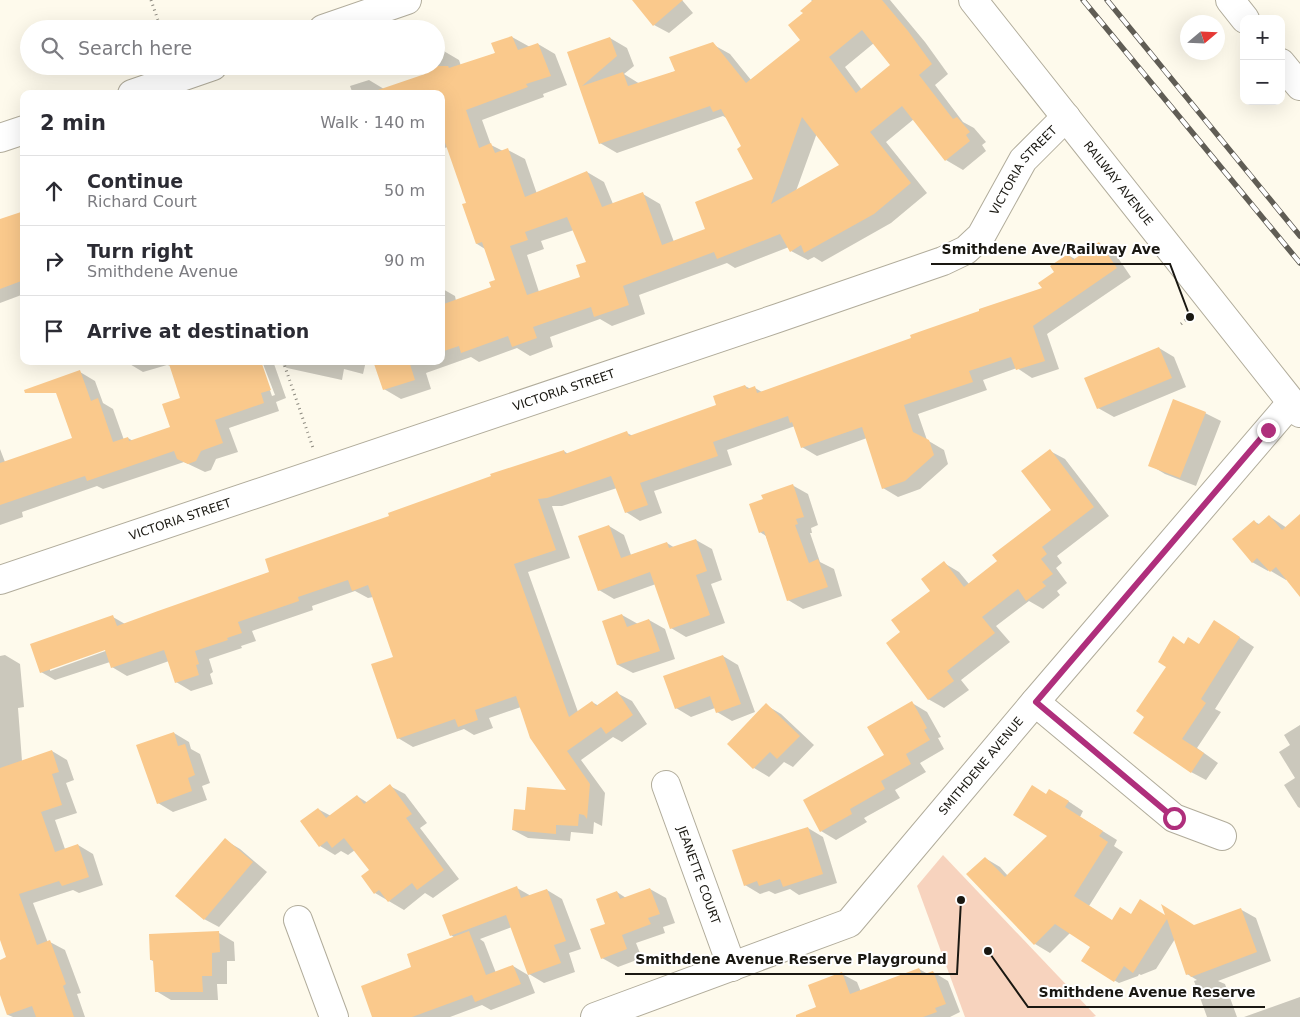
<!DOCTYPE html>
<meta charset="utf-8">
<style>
:root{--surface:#fff;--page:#f7f7f7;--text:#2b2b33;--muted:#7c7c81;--line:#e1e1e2}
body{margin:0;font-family:"DejaVu Sans",sans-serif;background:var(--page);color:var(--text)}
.controls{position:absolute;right:15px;top:15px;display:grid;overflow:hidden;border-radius:10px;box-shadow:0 5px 20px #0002}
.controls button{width:45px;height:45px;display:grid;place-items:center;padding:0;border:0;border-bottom:1px solid var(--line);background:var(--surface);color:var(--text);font:25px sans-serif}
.compass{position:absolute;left:1180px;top:15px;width:45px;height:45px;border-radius:50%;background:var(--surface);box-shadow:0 5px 20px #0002;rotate:71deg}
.stop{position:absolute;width:15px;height:15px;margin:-11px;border:4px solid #af2f7c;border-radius:50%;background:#fff}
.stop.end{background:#af2f7c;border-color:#fff;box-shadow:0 1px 5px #0008}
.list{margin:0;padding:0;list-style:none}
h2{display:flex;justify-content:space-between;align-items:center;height:65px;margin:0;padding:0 20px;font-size:21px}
h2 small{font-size:16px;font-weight:400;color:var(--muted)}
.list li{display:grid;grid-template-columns:32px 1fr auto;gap:15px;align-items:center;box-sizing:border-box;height:70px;padding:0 20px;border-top:1px solid var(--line)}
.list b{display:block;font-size:19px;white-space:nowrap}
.list p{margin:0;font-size:16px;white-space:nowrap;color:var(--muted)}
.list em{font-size:16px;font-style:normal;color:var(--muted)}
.icon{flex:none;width:28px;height:28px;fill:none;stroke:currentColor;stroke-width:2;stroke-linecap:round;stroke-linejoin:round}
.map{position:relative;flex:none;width:1300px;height:1017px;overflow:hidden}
.search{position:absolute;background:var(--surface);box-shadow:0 5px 20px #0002;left:20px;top:20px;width:425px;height:55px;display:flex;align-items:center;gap:12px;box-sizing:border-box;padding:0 18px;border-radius:28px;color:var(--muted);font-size:19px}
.panel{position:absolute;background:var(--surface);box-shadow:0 5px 20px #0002;left:20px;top:90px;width:425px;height:275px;border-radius:10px}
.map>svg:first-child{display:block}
.green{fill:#f7d3be}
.shadow{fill:#0003;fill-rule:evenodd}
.building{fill:#fac98c;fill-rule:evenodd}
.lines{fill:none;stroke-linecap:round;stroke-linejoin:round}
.minor-casing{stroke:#b1ac9b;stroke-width:30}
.path{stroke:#8c897f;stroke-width:3;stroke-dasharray:1 4;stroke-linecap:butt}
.minor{stroke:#fff;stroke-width:28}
.rail-casing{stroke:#605d55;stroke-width:5.5}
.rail{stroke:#fff;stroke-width:4;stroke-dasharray:11;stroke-linecap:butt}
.route{stroke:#af2f7c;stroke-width:6}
.labels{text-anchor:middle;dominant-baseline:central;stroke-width:4;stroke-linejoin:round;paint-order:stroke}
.street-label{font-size:12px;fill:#1a1812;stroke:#fff}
.leader{fill:none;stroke:#1a1812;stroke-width:2}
.callout-dot{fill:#1a1812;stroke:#fff;stroke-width:2}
.callout-label{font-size:14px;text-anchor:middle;font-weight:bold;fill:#1a1812;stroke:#fff;stroke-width:4;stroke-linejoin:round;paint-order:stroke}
</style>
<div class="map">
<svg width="1300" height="1017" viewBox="0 0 1300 1017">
<rect width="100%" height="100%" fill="#fefaec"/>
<path class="green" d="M 943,855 L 1096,1016 L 1093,1017 L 965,1017 L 917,886 Z"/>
<path class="shadow" d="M 633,0 L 682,0 L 693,13 L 669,33 L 654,25 Z
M 811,0 L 890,0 L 925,42 L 948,74 L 935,85 L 963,122 L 974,128 L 986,142 L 982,145 L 986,151 L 963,170 L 946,160 L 914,119 L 886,142 L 927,193 L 891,223 L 822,262 L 814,257 L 808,260 L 791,251 L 789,247 L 735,268 L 727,263 L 639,295 L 645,314 L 612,326 L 600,319 L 550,337 L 553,347 L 530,356 L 517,348 L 479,362 L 471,357 L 426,373 L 431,389 L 401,399 L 384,389 L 375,361 L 441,361 L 441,288 L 455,296 L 456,301 L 493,288 L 497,281 L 485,249 L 477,244 L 468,204 L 448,147 L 441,149 L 441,94 L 353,94 L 350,86 L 369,80 L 384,89 L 427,75 L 436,66 L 436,52 L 442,50 L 459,60 L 461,66 L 496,53 L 512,37 L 530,47 L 538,44 L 555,54 L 567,85 L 543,94 L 544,97 L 482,120 L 491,145 L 503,151 L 508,150 L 525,159 L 537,194 L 587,172 L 604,182 L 613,204 L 643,194 L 660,204 L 674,242 L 707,230 L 755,180 L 743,147 L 728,119 L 723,116 L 617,153 L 600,143 L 569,52 L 610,38 L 627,48 L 634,66 L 624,74 L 640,84 L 676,71 L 712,44 L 730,54 L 751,80 L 802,40 L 804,14 L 813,2 ZM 874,43 L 892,66 L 862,90 L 845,67 ZM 817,133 L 841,165 L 796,191 ZM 574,230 L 588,262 L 582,278 L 539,292 L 527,255 L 544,249 L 541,241 Z
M 24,212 L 24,294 L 0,303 L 0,247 Z
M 1099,243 L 1114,252 L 1131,277 L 1047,334 L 1059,369 L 1032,378 L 1017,368 L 983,380 L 987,390 L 918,414 L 927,440 L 944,450 L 948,464 L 920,489 L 898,497 L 883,488 L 867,438 L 817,456 L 802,447 L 795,426 L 727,450 L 732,465 L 654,491 L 662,513 L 640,521 L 626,512 L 617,488 L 562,506 L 552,506 L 570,558 L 528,572 L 578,712 L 592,702 L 599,706 L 617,693 L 632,701 L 647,724 L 622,742 L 613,737 L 581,760 L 605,793 L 602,826 L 594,822 L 593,834 L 571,832 L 570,841 L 528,838 L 513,830 L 526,811 L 569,791 L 521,707 L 489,718 L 493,728 L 474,735 L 464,729 L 413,747 L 398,738 L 395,657 L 373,597 L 368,598 L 355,591 L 312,606 L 313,610 L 252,631 L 256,641 L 241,646 L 242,648 L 209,659 L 213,672 L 210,674 L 213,684 L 191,691 L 176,682 L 169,661 L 127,676 L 112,667 L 110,662 L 55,680 L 41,672 L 113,617 L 125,624 L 271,572 L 390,517 L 564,451 L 568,454 L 627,433 L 633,436 L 718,406 L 745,386 L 751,389 L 755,388 L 762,392 L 913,339 L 1044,289 L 1068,255 L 1075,259 ZM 110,647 L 111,649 L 50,671 L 50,668 Z
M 1159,348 L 1174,357 L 1186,387 L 1114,417 L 1098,408 L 1086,379 Z
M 127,361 L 273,361 L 286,398 L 276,402 L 279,411 L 229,428 L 238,452 L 216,459 L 211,470 L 205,472 L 184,462 L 103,489 L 97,486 L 22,512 L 23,517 L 0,525 L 0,449 L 5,462 L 74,439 L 80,372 L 95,381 L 103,403 L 113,409 L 124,440 L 128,438 L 133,441 L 171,428 L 182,399 L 171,366 L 167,365 L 143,372 L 128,363 ZM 261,364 L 263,364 L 275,395 L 272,396 Z
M 276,361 L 366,361 L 363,374 L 344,369 L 342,380 L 287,368 Z
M 1205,413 L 1221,421 L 1196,486 L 1165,474 L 1150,465 Z
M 1050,451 L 1065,459 L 1109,516 L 1057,556 L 1062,563 L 1056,568 L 1067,583 L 1057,591 L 1060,595 L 1043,609 L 1029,601 L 996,626 L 1010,642 L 961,680 L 969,690 L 944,708 L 928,699 L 902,633 L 932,591 L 944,563 L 959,572 L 969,584 L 998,561 L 1052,510 Z
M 792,485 L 808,494 L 818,525 L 811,528 L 812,533 L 810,533 L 820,562 L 834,569 L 842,596 L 803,609 L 788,600 L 766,536 L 760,532 L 764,500 Z
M 1269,516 L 1287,528 L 1300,527 L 1300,595 L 1287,579 L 1286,580 L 1269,570 L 1268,571 L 1252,562 L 1255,522 L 1259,524 Z
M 609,526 L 624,535 L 631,555 L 667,543 L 675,548 L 696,540 L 712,549 L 722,580 L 711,584 L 725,623 L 686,637 L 671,628 L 656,584 L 614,599 L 599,590 Z
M 622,615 L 638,624 L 649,620 L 665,629 L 675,659 L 633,673 L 618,665 Z
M 1230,631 L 1254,647 L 1215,709 L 1221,712 L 1197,748 L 1218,763 L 1206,780 L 1191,772 L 1145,717 L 1167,667 L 1174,638 L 1185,645 L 1200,645 Z
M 5,655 L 20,664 L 24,707 L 18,708 L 22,761 L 52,751 L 67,760 L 74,780 L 66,783 L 77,813 L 55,820 L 65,849 L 78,845 L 93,854 L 103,885 L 79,893 L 73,890 L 33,903 L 48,943 L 50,942 L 65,950 L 81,993 L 77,994 L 85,1017 L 13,1017 L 8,1015 L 0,992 L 0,961 L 8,958 L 0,936 L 0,656 Z
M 723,656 L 738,665 L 755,712 L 732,721 L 717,712 L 715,708 L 691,717 L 676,708 Z
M 912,703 L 927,712 L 941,737 L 938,738 L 944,749 L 920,763 L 926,772 L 895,790 L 900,798 L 864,818 L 867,822 L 836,840 L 821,831 L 885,756 Z
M 766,705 L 781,714 L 814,745 L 793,767 L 784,762 L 769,777 L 754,768 L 729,744 Z
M 1300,725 L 1300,808 L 1298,807 L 1284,785 L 1295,778 L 1279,752 L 1290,745 L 1284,735 Z
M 174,733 L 189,742 L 191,749 L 200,754 L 210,783 L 202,786 L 207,800 L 173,812 L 158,803 Z
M 390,786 L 405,794 L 427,823 L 420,828 L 459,879 L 433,898 L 425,893 L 404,910 L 375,893 L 371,870 L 355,850 L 348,855 L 341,851 L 335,855 L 320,846 L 318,809 L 331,816 L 357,796 L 368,803 Z
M 1047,795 L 1065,799 L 1083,811 L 1080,817 L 1117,840 L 1114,846 L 1123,852 L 1089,906 L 1112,921 L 1132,915 L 1167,917 L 1195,926 L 1240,909 L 1256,918 L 1271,961 L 1218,981 L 1225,984 L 1237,1017 L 1207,1017 L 1194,981 L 1197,980 L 1187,974 L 1175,939 L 1156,969 L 1141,975 L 1139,974 L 1138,976 L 1119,983 L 1103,974 L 1092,947 L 1070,933 L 1050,953 L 1035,944 L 985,858 L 1000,867 L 1008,876 L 1049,836 Z
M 808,828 L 823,837 L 837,883 L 799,895 L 790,889 L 775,894 L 769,891 L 760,894 L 745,885 Z
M 225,840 L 240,849 L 267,872 L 219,927 L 204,919 Z
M 517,888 L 531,896 L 547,890 L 562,899 L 581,949 L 569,953 L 575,972 L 544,983 L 529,974 L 512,927 L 480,939 L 484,942 L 496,973 L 513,966 L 528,975 L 535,993 L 491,1010 L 482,1005 L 450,1017 L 373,1017 L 413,968 L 455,938 L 451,935 Z
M 650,889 L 666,898 L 675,923 L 663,927 L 665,933 L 636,943 L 642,958 L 618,967 L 602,958 L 607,925 L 617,892 L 626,898 Z
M 219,933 L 234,942 L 235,961 L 227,961 L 227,984 L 217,984 L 218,1000 L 171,1000 L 156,991 L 155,962 L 151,960 Z
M 919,969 L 928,974 L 933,972 L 948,981 L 960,1012 L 950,1017 L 821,1017 L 842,974 L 857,982 L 861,992 Z
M 1300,997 L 1300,1017 L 1244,1017 Z"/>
<path class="building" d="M 632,0 L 683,0 L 653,26 Z
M 813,0 L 882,0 L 908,31 L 932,64 L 919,75 L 953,119 L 957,117 L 970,132 L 966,135 L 970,141 L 945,161 L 902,106 L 870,132 L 911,183 L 874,214 L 804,253 L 801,245 L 790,252 L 780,234 L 717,259 L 714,252 L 623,286 L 629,305 L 594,317 L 591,307 L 533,327 L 537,338 L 512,347 L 508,336 L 461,353 L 459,346 L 441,352 L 441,305 L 491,287 L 489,282 L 495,280 L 482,242 L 476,244 L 462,204 L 466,203 L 441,131 L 441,94 L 379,94 L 378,90 L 425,74 L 422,66 L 448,66 L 449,68 L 495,53 L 491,43 L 512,36 L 518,50 L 538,43 L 551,76 L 526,84 L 528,87 L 466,110 L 479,148 L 491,143 L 495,153 L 508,148 L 525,197 L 587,171 L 602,207 L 643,192 L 662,245 L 705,229 L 695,202 L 753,179 L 737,149 L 741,146 L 721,109 L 713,112 L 710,106 L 599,144 L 567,52 L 610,37 L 617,56 L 582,86 L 623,72 L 628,86 L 675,71 L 669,57 L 713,42 L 746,83 L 800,40 L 788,25 L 803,13 L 800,11 ZM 862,30 L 890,65 L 856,93 L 829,57 ZM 802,117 L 839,165 L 771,204 ZM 567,217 L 586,262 L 576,265 L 580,277 L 527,295 L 510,246 L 528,240 L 525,232 Z
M 24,211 L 24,280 L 0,289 L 0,219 Z
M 1099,242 L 1117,268 L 1033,326 L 1045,361 L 1016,370 L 1011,357 L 969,371 L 973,382 L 904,405 L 913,432 L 929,440 L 934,455 L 905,481 L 882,489 L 862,427 L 801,448 L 792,422 L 790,423 L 788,416 L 713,442 L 718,456 L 640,483 L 648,505 L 625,513 L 611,476 L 547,498 L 538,499 L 556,550 L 514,564 L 569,717 L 592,701 L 596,706 L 617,691 L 633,715 L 606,734 L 601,727 L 567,751 L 590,784 L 587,819 L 584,815 L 579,814 L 578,826 L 556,825 L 556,834 L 512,830 L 514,809 L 525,810 L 527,787 L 566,790 L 530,738 L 516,696 L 475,710 L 478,720 L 458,727 L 455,719 L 397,739 L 371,664 L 393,657 L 368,585 L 352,591 L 348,580 L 298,597 L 299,601 L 238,622 L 242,633 L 227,638 L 228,640 L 195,651 L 199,664 L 196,665 L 199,675 L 175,683 L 164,650 L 111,668 L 105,650 L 40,673 L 30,644 L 113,615 L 117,626 L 158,611 L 269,572 L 265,559 L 389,516 L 388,513 L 491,476 L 490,474 L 564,450 L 565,454 L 627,431 L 629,436 L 716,405 L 713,396 L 745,385 L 747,389 L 755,386 L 757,393 L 911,338 L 910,335 L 979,311 L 979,309 L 1042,288 L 1038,283 L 1054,272 L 1050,266 L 1068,254 L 1073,260 Z
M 1159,347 L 1172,378 L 1097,409 L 1084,378 Z
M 168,361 L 261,361 L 271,390 L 261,393 L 264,403 L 215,420 L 223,443 L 201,451 L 196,461 L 188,464 L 177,459 L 174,451 L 87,481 L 85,476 L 0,505 L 0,463 L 72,438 L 56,393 L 25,393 L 24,390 L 80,370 L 91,401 L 98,398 L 113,442 L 128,437 L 129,441 L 170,427 L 162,404 L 180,398 Z
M 373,361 L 409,361 L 415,380 L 383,390 Z
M 1173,399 L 1206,412 L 1180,478 L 1148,466 Z
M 1050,449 L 1094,507 L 1042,547 L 1047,554 L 1041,559 L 1053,574 L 1042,582 L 1046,586 L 1026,601 L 1018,589 L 982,617 L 995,633 L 947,671 L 954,681 L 928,700 L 886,643 L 900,632 L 891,620 L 930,591 L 921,579 L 944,561 L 964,587 L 997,561 L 992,555 L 1051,510 L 1021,471 Z
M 793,484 L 804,517 L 796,519 L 798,524 L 795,525 L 809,563 L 818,559 L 828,587 L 787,601 L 764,531 L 759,533 L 749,504 L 763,499 L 761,495 Z
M 1300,514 L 1300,597 L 1276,567 L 1270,572 L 1257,558 L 1252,563 L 1232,539 L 1254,520 L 1258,525 L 1269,515 L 1282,530 Z
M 609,525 L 621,558 L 667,542 L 669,548 L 696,539 L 707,571 L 696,575 L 710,615 L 670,629 L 650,572 L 598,591 L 578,536 Z
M 622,614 L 627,627 L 649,619 L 660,651 L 617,665 L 602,621 Z
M 1214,620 L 1240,637 L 1201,699 L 1206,703 L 1182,739 L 1204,753 L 1191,773 L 1133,733 L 1144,717 L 1136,711 L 1166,667 L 1158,662 L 1173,636 L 1184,644 L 1188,637 L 1199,644 Z
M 723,655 L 741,704 L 716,713 L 710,696 L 675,709 L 663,676 Z
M 912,701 L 927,728 L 924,730 L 930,740 L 906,754 L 911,764 L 881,781 L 885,789 L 850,809 L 852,814 L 820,832 L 803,800 L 884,755 L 867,727 Z
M 766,703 L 800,736 L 777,759 L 770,752 L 753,769 L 727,744 Z
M 174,732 L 178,746 L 185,744 L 195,775 L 188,778 L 192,791 L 157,804 L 136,745 Z
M 52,750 L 59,772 L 52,774 L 62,805 L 41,812 L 55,852 L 78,844 L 89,877 L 62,886 L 59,881 L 19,894 L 37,945 L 50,940 L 66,984 L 63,986 L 74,1017 L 36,1017 L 32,1006 L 7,1015 L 0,995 L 0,960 L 6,957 L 0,940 L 0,768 Z
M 390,784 L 412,814 L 406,818 L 444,870 L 417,890 L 412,883 L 388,902 L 379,890 L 374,894 L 361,876 L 369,870 L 344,838 L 332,848 L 327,841 L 319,847 L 300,821 L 318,808 L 326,818 L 357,795 L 364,804 Z
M 1032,785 L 1046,794 L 1049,789 L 1069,801 L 1065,807 L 1103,831 L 1099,836 L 1108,842 L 1074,896 L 1112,920 L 1120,907 L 1131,914 L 1140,899 L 1165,915 L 1161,904 L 1194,925 L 1241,908 L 1257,952 L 1191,977 L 1189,974 L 1186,975 L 1167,919 L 1133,973 L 1124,966 L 1114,982 L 1081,961 L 1090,947 L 1055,924 L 1034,945 L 966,874 L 985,857 L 1005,877 L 1047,836 L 1013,815 Z
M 808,827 L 823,874 L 783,887 L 780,879 L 759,886 L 757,881 L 744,886 L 732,850 Z
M 225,838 L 253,862 L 204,920 L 175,896 Z
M 517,886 L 521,898 L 547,889 L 566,941 L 554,945 L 561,963 L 528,975 L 506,915 L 450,936 L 442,915 Z
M 650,888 L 660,914 L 648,918 L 651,924 L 622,935 L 627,949 L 601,959 L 590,929 L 605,924 L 596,899 L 617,891 L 620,899 Z
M 219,931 L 220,952 L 212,953 L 212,976 L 202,976 L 203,992 L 155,992 L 153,960 L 150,960 L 149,934 Z
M 469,931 L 486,975 L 513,965 L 521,984 L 475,1002 L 472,995 L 412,1017 L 372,1017 L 361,986 L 411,967 L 407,954 Z
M 919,968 L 922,975 L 933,971 L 946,1004 L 935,1008 L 937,1012 L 923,1017 L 796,1017 L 796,1015 L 816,1007 L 808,985 L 842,972 L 850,994 Z"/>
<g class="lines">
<g class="minor-casing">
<g id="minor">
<path id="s1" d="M 973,0 L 1300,413"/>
<path d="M 1230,0 L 1245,19"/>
<path d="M 323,29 L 407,0"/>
<path d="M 1281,63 L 1300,86"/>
<path d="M 132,94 L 213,66"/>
<path d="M 0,138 L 24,130"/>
<path id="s2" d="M 0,580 L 778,318 L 943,261 L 966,250 L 981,236 L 1023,160 L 1066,117"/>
<path d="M 1035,702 L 1174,818 L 1222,836"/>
<path id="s3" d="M 666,785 L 732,967"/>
<path d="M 298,920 L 334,1017"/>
<path id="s4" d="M 595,1017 L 849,923 L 1035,702 L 1291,403"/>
</g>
</g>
<path class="path" d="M 151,0 L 161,29
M 1181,324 L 1189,317
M 283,361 L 313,448"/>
<use href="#minor" class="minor"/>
<g class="rail-casing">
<path id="rail" d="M 1083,0 L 1300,263
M 1107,0 L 1300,236"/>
</g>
<use href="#rail" class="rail"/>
</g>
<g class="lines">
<path class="route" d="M 1174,818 L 1036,702 L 1268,430"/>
</g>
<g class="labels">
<g class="street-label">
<text stroke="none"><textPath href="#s2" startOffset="1120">VICTORIA STREET</textPath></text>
<text stroke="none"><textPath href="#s1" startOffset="234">RAILWAY AVENUE</textPath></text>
<text stroke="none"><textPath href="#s2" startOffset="595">VICTORIA STREET</textPath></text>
<text stroke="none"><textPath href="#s2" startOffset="190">VICTORIA STREET</textPath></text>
<text stroke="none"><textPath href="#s4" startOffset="476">SMITHDENE AVENUE</textPath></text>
<text stroke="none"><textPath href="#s3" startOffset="96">JEANETTE COURT</textPath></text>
</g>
</g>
<path class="leader" d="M1190 317L1170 264H931M961 900L957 974H625M988 951L1028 1007H1265"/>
<g class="callout-dot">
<circle cx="1190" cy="317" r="5"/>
<circle cx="961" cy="900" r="5"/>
<circle cx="988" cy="951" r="5"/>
</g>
<g class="callout-label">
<text x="1051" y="254">Smithdene Ave/Railway Ave</text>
<text x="791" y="964">Smithdene Avenue Reserve Playground</text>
<text x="1147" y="997">Smithdene Avenue Reserve</text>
</g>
</svg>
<div class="controls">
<button>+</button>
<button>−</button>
</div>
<svg class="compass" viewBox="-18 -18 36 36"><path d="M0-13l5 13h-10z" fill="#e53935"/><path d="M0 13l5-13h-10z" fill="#7c7c81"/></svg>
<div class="stop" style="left:1174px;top:818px"></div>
<div class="stop end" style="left:1268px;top:430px"></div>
<div class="search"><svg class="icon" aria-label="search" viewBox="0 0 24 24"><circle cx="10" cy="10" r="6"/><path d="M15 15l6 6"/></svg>Search here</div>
<section class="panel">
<h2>2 min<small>Walk · 140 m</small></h2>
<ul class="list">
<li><svg class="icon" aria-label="ahead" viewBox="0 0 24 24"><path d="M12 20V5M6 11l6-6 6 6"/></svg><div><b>Continue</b><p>Richard Court</p></div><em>50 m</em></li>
<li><svg class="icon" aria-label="right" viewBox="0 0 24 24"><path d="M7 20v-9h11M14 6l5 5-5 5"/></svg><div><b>Turn right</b><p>Smithdene Avenue</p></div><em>90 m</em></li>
<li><svg class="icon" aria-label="arrive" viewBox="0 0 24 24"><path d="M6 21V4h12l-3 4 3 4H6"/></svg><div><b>Arrive at destination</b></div></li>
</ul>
</section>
</div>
